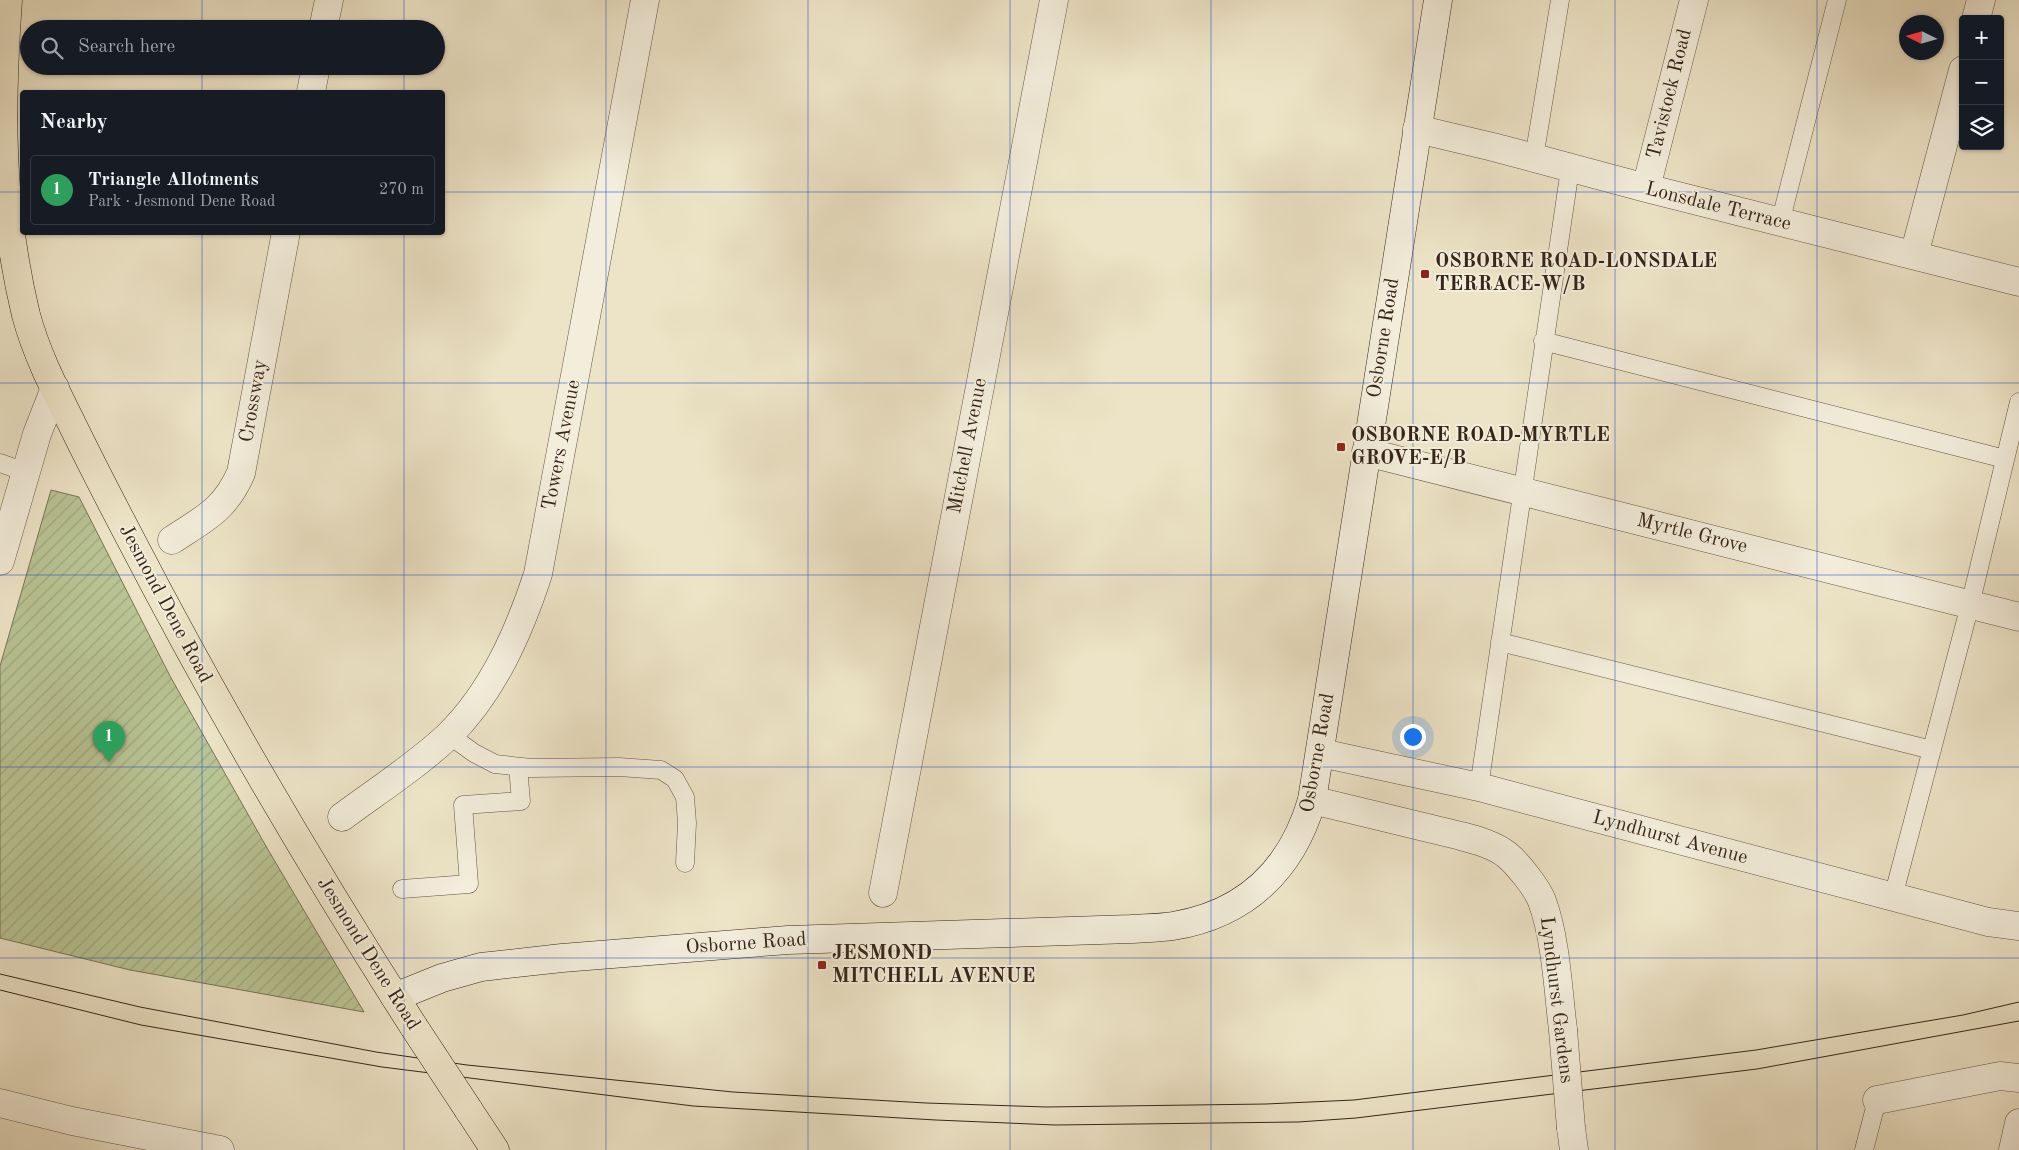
<!DOCTYPE html>
<meta charset="utf-8">
<style>
:root{--surface:#171b24;--page:#20242c;--text:#f1f3f6;--muted:#9ea1a6;--line:#363941;--accent:#1a73e8}
body{margin:0;font-family:"Old Standard TT",serif;background:var(--page);color:var(--text)}
.controls{position:absolute;right:15px;top:15px;display:grid;overflow:hidden;border-radius:5px;box-shadow:0 1px 4px #0004}
.controls button{width:45px;height:45px;display:grid;place-items:center;padding:0;border:0;border-bottom:1px solid var(--line);background:var(--surface);color:var(--text);font:25px sans-serif}
.compass{position:absolute;left:1899px;top:15px;width:45px;height:45px;border-radius:50%;background:var(--surface);box-shadow:0 1px 4px #0004;rotate:275deg}
.you{position:absolute;left:1412px;top:736px;width:18px;height:18px;margin:-12px;border:4px solid #fff;border-radius:50%;background:#1a73e8;box-shadow:0 0 0 8px #1a73e833}
.badge{display:grid;place-items:center;width:32px;height:32px;border-radius:50%;background:var(--accent);color:#fff;font-size:16px;font-weight:700}
.pin{position:absolute;translate:-50% -41px;filter:drop-shadow(0 1px 2px #0008)}
.pin::after{content:'';position:absolute;top:26px;width:18px;height:15px;background:inherit;clip-path:polygon(0 0,100% 0,50% 100%)}
.list{margin:0;padding:0;list-style:none}
h2{display:flex;justify-content:space-between;align-items:center;height:65px;margin:0;padding:0 20px;font-size:21px}
h2 small{font-size:16px;font-weight:400;color:var(--muted)}
.list li{display:grid;grid-template-columns:32px 1fr auto;gap:15px;align-items:center;box-sizing:border-box;height:70px;margin:0 10px 10px;padding:0 10px;border:1px solid var(--line);border-radius:5px}
.list b{display:block;font-size:19px;white-space:nowrap}
.list p{margin:0;font-size:16px;white-space:nowrap;color:var(--muted)}
.list em{font-size:16px;font-style:normal;color:var(--muted)}
.icon{flex:none;width:28px;height:28px;fill:none;stroke:currentColor;stroke-width:2;stroke-linecap:round;stroke-linejoin:round}
.map{position:relative;flex:none;width:2019px;height:1150px;overflow:hidden}
.search{position:absolute;background:var(--surface);box-shadow:0 1px 4px #0004;left:20px;top:20px;width:425px;height:55px;display:flex;align-items:center;gap:12px;box-sizing:border-box;padding:0 18px;border-radius:28px;color:var(--muted);font-size:19px}
.panel{position:absolute;background:var(--surface);box-shadow:0 1px 4px #0004;left:20px;top:90px;width:425px;height:145px;border-radius:5px}
.map>svg:first-child{display:block}
.garden{fill:url(#garden-furrows);stroke:#787456}
.lines{fill:none;stroke-linecap:round;stroke-linejoin:round}
.lane-casing{stroke:#645544;stroke-width:19}
.street-casing{stroke:#645544;stroke-width:29}
.secondary-casing{stroke:#362519;stroke-width:29}
.primary-casing{stroke:#362519;stroke-width:29}
.lane{stroke:#f3eddb;stroke-width:18}
.street{stroke:#f3eddb;stroke-width:28}
.secondary{stroke:#f3eddb;stroke-width:28}
.primary{stroke:#ede4c7;stroke-width:28}
.tram{stroke:#362519;stroke-width:1}
.street-bridge-casing{stroke:#645544;stroke-width:29;stroke-linecap:butt}
.primary-bridge-casing{stroke:#362519;stroke-width:29;stroke-linecap:butt}
.street-bridge{stroke:#f3eddb;stroke-width:28}
.primary-bridge{stroke:#ede4c7;stroke-width:28}
.grid{fill:none;stroke:#1d4ed8;stroke-width:1;stroke-opacity:0.55}
.poi-dot{fill:#8f2418;stroke:#f3eddb;stroke-width:2}
.labels{text-anchor:middle;dominant-baseline:central;stroke-width:4;stroke-linejoin:round;paint-order:stroke}
.street-label{font-size:20px;fill:#362519;stroke:#f3eddb}
.poi-label{font-size:20px;font-weight:bold;fill:#362519;stroke:#f3eddb;text-anchor:start}
</style>
<div class="map">
<svg width="2019" height="1150" viewBox="0 0 2019 1150">
<defs>
<pattern id="garden-furrows" width="10" height="10" patternUnits="userSpaceOnUse" patternTransform="scale(1.25)"><rect width="10" height="10" fill="#b9c494"/><path d="M-1 1l2-2M0 10L10 0M9 11l2-2" fill="none" stroke="#a0a87f"/></pattern>
</defs>
<rect width="100%" height="100%" fill="#ede4c7"/>
<filter id="stains"><feTurbulence type="fractalNoise" baseFrequency=".004" numOctaves="4"/><feColorMatrix values="0 0 0 0 .2 0 0 0 0 .09 0 0 0 0 .02 0 0 0 .5 -.17"/></filter>
<radialGradient id="worn" r=".72"><stop offset=".6" stop-color="#630" stop-opacity="0"/><stop offset="1" stop-color="#630" stop-opacity=".3"/></radialGradient>
<path class="garden" d="M 51,490 L 79,497 L 170,676 L 267,848 L 364,1012 L 130,970 L 0,938 L 0,666 Z"/>
<g class="lines">
<g class="lane-casing">
<path id="lane" d="M 1534,158 L 1560,0
M 1780,223 L 1837,0
M 1543,341 L 2005,459
M 0,463 L 25,472
M 1500,642 L 1932,750
M 449,735 L 474,753 L 495,764 L 531,768 L 619,767 L 661,770 L 675,779 L 685,797 L 687,823 L 685,863
M 1479,787 L 1570,169
M 402,889 L 469,884 L 463,805 L 521,801 L 518,767
M 1893,897 L 1970,605 L 2019,402
M 1864,1150 L 1877,1100"/>
</g>
<g class="street-casing">
<path id="street" d="M 1976,19 L 1981,0
M 323,29 L 329,0
M 311,92 L 316,66
M 1417,129 L 1493,147 L 1646,188 L 2019,282
M 1646,188 L 1694,0
M 1914,255 L 1963,70
M 1366,452 L 2019,617
M 172,540 C 205,518 224,511 241,473 L 286,232
M 0,561 L 37,434 L 55,388
M 1321,753 L 1479,787 L 1988,922 L 2019,926
M 1312,800 L 1461,836 C 1476,840 1495,845 1507,855 C 1518,864 1537,888 1542,901 C 1556,939 1558,990 1563,1030
M 342,817 C 377,791 416,766 448,736 C 493,692 519,632 538,574 L 645,0
M 883,893 L 1054,0
M 1877,1100 L 2000,1076 L 2019,1078
M 0,1103 L 72,1121 L 220,1150
M 1571,1128 L 1574,1150
M 2013,1150 L 2019,1123"/>
</g>
<g class="secondary-casing">
<path id="secondary" d="M 395,997 L 442,978 L 481,967 L 562,958 L 788,940 L 1131,929 C 1145,928 1160,928 1173,926 C 1246,914 1292,869 1312,800 L 1438,0"/>
</g>
<g class="primary-casing">
<path id="primary" d="M 8,0 C 0,111 0,207 26,315 C 36,352 53,386 70,420 C 89,459 109,498 129,536 C 216,704 312,868 414,1027
M 468,1109 L 495,1150"/>
</g>
<use href="#lane" class="lane"/>
<use href="#street" class="street"/>
<use href="#secondary" class="secondary"/>
<use href="#primary" class="primary"/>
<path class="tram" d="M 0,974 L 140,1007 L 376,1052 L 467,1065 L 733,1092 L 926,1103 L 1046,1107 L 1266,1104 L 1354,1100 L 1756,1050 L 1963,1015 L 2019,1002
M 0,990 L 141,1025 L 382,1067 L 693,1106 L 936,1120 L 1055,1125 L 1298,1122 L 1356,1118 L 1757,1069 L 2019,1021"/>
<g class="street-bridge-casing">
<path id="street-bridge" d="M 1563,1030 L 1571,1128"/>
</g>
<g class="primary-bridge-casing">
<path id="primary-bridge" d="M 414,1027 L 468,1109"/>
</g>
<use href="#street-bridge" class="street-bridge"/>
<use href="#primary-bridge" class="primary-bridge"/>
</g>
<path class="grid" d="M 202,0 L 202,29M 404,0 L 404,29M 606,0 L 606,1150M 808,0 L 808,1150M 1010,0 L 1010,1150M 1211,0 L 1211,1150M 1413,0 L 1413,1150M 1615,0 L 1615,1150M 1817,0 L 1817,1150M 202,66 L 202,92M 404,66 L 404,92M 0,192 L 22,192M 442,192 L 2019,192M 202,232 L 202,1150M 404,232 L 404,1150M 0,383 L 2019,383M 0,575 L 2019,575M 0,767 L 2019,767M 0,958 L 2019,958"/>
<g class="poi-dot">
<rect x="1420" y="269" width="10" height="10" rx="2.5"/>
<rect x="1336" y="442" width="10" height="10" rx="2.5"/>
<rect x="817" y="960" width="10" height="10" rx="2.5"/>
</g>
<g class="labels">
<g class="street-label">
<text transform="translate(1670 94) rotate(-76)">Tavistock Road</text>
<text transform="translate(1718 207) rotate(14)">Lonsdale Terrace</text>
<text transform="translate(1384 338) rotate(-81)">Osborne Road</text>
<text transform="translate(254 401) rotate(-80)">Crossway</text>
<text transform="translate(562 445) rotate(-79)">Towers Avenue</text>
<text transform="translate(968 446) rotate(-79)">Mitchell Avenue</text>
<text transform="translate(1692 534) rotate(14)">Myrtle Grove</text>
<text transform="translate(165 604) rotate(62)">Jesmond Dene Road</text>
<text transform="translate(1318 753) rotate(-80)">Osborne Road</text>
<text transform="translate(1670 838) rotate(15)">Lyndhurst Avenue</text>
<text transform="translate(746 944) rotate(-4)">Osborne Road</text>
<text transform="translate(368 954) rotate(58)">Jesmond Dene Road</text>
<text transform="translate(1556 1000) rotate(83)">Lyndhurst Gardens</text>
</g>
<g class="poi-label">
<text x="1435" y="262">OSBORNE ROAD-LONSDALE<tspan x="1435" dy="23">TERRACE-W/B</tspan></text>
<text x="1351" y="436">OSBORNE ROAD-MYRTLE<tspan x="1351" dy="23">GROVE-E/B</tspan></text>
<text x="832" y="954">JESMOND<tspan x="832" dy="23">MITCHELL AVENUE</tspan></text>
</g>
</g>
<rect width="100%" height="100%" filter="url(#stains)"/>
<rect width="100%" height="100%" fill="url(#worn)"/>
</svg>
<div class="controls">
<button>+</button>
<button>−</button>
<button><svg class="icon" aria-label="layers" viewBox="0 0 24 24"><path d="M12 4l9 5-9 5-9-5zM3 14l9 5 9-5"/></svg></button>
</div>
<svg class="compass" viewBox="-18 -18 36 36"><path d="M0-13l5 13h-10z" fill="#e53935"/><path d="M0 13l5-13h-10z" fill="#9ea1a6"/></svg>
<div class="you"></div>
<div class="pin badge" style="left:109px;top:762px;background:#2e9e5b">1</div>
<div class="search"><svg class="icon" aria-label="search" viewBox="0 0 24 24"><circle cx="10" cy="10" r="6"/><path d="M15 15l6 6"/></svg>Search here</div>
<section class="panel">
<h2>Nearby<small></small></h2>
<ul class="list">
<li><span class="badge" style="background:#2e9e5b">1</span><div><b>Triangle Allotments</b><p>Park · Jesmond Dene Road</p></div><em>270 m</em></li>
</ul>
</section>
</div>
